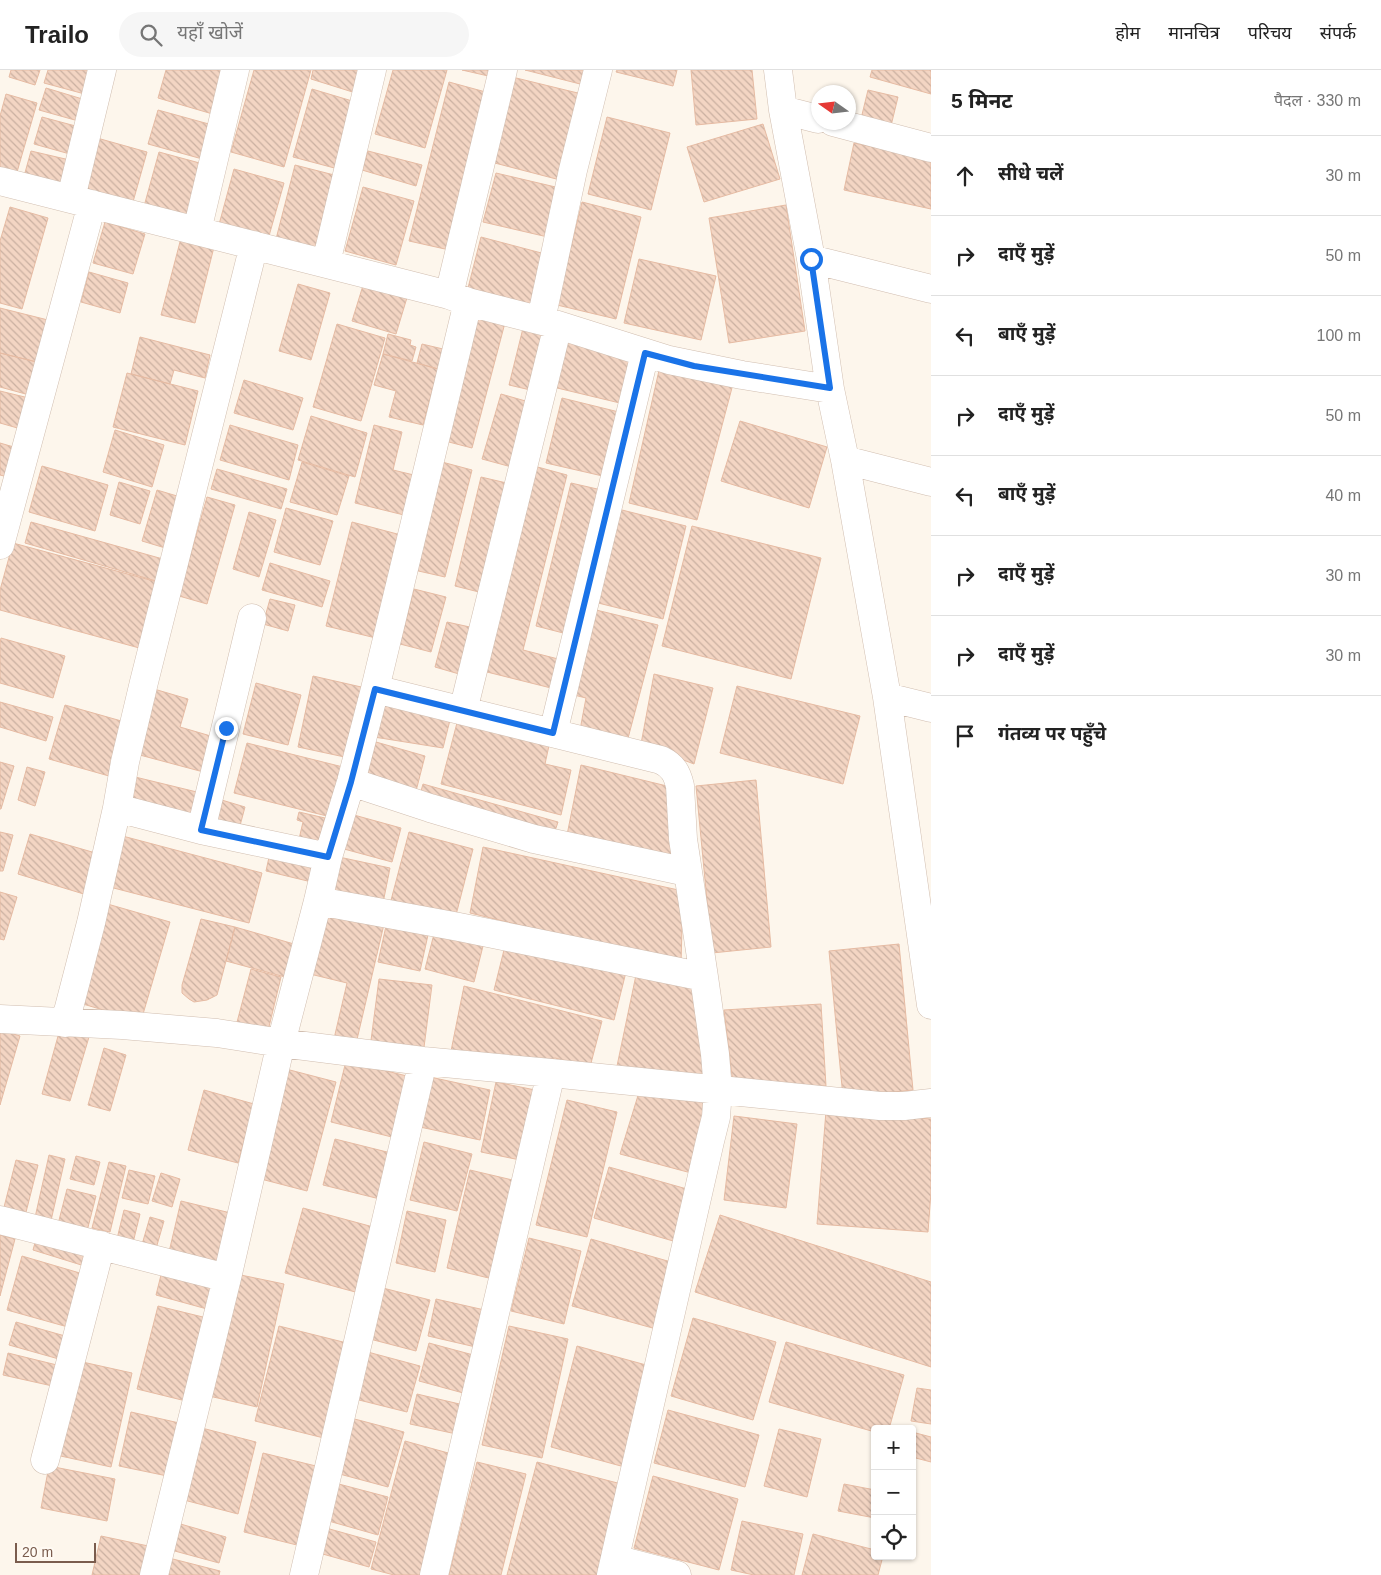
<!DOCTYPE html>
<html lang="hi">
<meta charset="utf-8">
<style>
:root{--surface:#fff;--page:#f6f6f6;--text:#222;--muted:#767676;--line:#e0e0e0}
body{margin:0;font-family:Arial,"Noto Sans Devanagari",sans-serif;background:var(--page);color:var(--text)}
.controls{position:absolute;right:15px;bottom:15px;display:grid;overflow:hidden;border-radius:5px;box-shadow:0 1px 4px #0004}
.controls button{width:45px;height:45px;display:grid;place-items:center;padding:0;border:0;border-bottom:1px solid var(--line);background:var(--surface);color:var(--text);font:25px sans-serif}
.compass{position:absolute;left:811px;top:15px;width:45px;height:45px;border-radius:50%;background:var(--surface);box-shadow:0 1px 4px #0004;rotate:284deg}
.scale{position:absolute;left:15px;bottom:12px;width:81px;box-sizing:border-box;padding-left:5px;border:2px solid #7a5c4d;border-top:0;font-size:14px;line-height:18px;white-space:nowrap;color:#7a5c4d;-webkit-text-stroke:4px #fffaf3;paint-order:stroke}
.stop{position:absolute;width:15px;height:15px;margin:-11px;border:4px solid #1a73e8;border-radius:50%;background:#fff}
.stop.end{background:#1a73e8;border-color:#fff;box-shadow:0 1px 5px #0008}
.list{margin:0;padding:0;list-style:none}
h2{display:flex;justify-content:space-between;align-items:center;height:65px;margin:0;padding:0 20px;font-size:21px}
h2 small{font-size:16px;font-weight:400;color:var(--muted)}
.list li{display:grid;grid-template-columns:32px 1fr auto;gap:15px;align-items:center;box-sizing:border-box;height:80px;padding:0 20px;border-top:1px solid var(--line)}
.list b{display:block;font-size:19px;white-space:nowrap}
.list em{font-size:16px;font-style:normal;color:var(--muted)}
.icon{flex:none;width:28px;height:28px;fill:none;stroke:currentColor;stroke-width:2;stroke-linecap:round;stroke-linejoin:round}
.map{position:relative;flex:none;width:931px;height:1505px;overflow:hidden}
header{display:flex;align-items:center;gap:30px;box-sizing:border-box;height:70px;padding:0 25px;background:var(--surface);border-bottom:1px solid var(--line)}
header strong{font-size:24px}
nav{display:flex;gap:28px;margin-inline-start:auto;font-size:18px}
.search{width:350px;height:45px;background:var(--page);display:flex;align-items:center;gap:12px;box-sizing:border-box;padding:0 18px;border-radius:28px;color:var(--muted);font-size:19px}
main{display:flex}
aside{flex:1;background:var(--surface)}
.map>svg:first-child{display:block}
.building{fill:url(#building-back-hatch);stroke:#e6bba3}
.lines{fill:none;stroke-linecap:round;stroke-linejoin:round}
.minor-casing{stroke:#d1beb0;stroke-width:29}
.minor{stroke:#fff;stroke-width:28}
.route{stroke:#1a73e8;stroke-width:6}
</style>
<header>
<strong>Trailo</strong>
<div class="search"><svg class="icon" aria-label="search" viewBox="0 0 24 24"><circle cx="10" cy="10" r="6"/><path d="M15 15l6 6"/></svg>यहाँ खोजें</div>
<nav><a>होम</a><a>मानचित्र</a><a>परिचय</a><a>संपर्क</a></nav>
</header>
<main>
<div class="map">
<svg width="931" height="1505" viewBox="0 0 931 1505">
<defs>
<pattern id="building-back-hatch" width="6" height="6" patternUnits="userSpaceOnUse" patternTransform="scale(1.25)"><rect width="6" height="6" fill="#f3d5c3"/><path d="M-1 5l2 2M0 0l6 6M5-1l2 2" fill="none" stroke="#cab0a1"/></pattern>
</defs>
<rect width="100%" height="100%" fill="#fdf6ec"/>
<path class="building" d="M 11,0 L 40,0 L 35,15 L 9,7 Z
M 48,0 L 98,0 L 92,26 L 44,13 Z
M 166,0 L 229,0 L 216,45 L 158,28 Z
M 254,0 L 311,0 L 284,97 L 231,82 Z
M 313,0 L 365,0 L 359,24 L 311,9 Z
M 393,0 L 447,0 L 425,78 L 375,64 Z
M 462,0 L 498,0 L 497,8 Z
M 525,0 L 591,0 L 588,16 Z
M 617,0 L 677,0 L 673,16 L 616,2 Z
M 691,0 L 752,0 L 757,49 L 696,55 Z
M 872,0 L 931,0 L 931,24 L 870,7 Z
M 508,6 L 586,25 L 564,111 L 487,91 Z
M 449,12 L 493,24 L 454,181 L 409,171 Z
M 46,18 L 89,31 L 82,52 L 39,40 Z
M 312,19 L 359,33 L 342,100 L 293,87 Z
M 868,20 L 898,27 L 889,64 L 859,57 Z
M 6,24 L 37,33 L 15,109 L 0,106 L 0,46 Z
M 158,40 L 216,56 L 206,90 L 148,74 Z
M 42,47 L 83,58 L 77,86 L 34,74 Z
M 607,47 L 670,63 L 651,140 L 588,124 Z
M 763,54 L 780,109 L 704,132 L 687,77 Z
M 97,68 L 147,82 L 131,139 L 81,125 Z
M 854,73 L 931,89 L 931,139 L 844,120 Z
M 31,81 L 74,91 L 66,120 L 23,110 Z
M 368,81 L 422,95 L 416,116 L 362,100 Z
M 159,82 L 207,95 L 192,152 L 143,140 Z
M 295,95 L 342,107 L 320,187 L 275,173 Z
M 234,99 L 284,113 L 267,173 L 217,162 Z
M 496,103 L 564,119 L 552,168 L 483,152 Z
M 363,117 L 414,131 L 396,195 L 345,181 Z
M 582,132 L 641,147 L 616,249 L 557,235 Z
M 786,135 L 805,261 L 729,273 L 709,148 Z
M 10,137 L 48,148 L 22,239 L 0,233 L 0,171 Z
M 105,152 L 145,164 L 133,204 L 93,193 Z
M 481,167 L 549,185 L 539,236 L 468,218 Z
M 181,168 L 214,177 L 195,253 L 161,245 Z
M 639,189 L 716,206 L 701,270 L 624,253 Z
M 89,202 L 128,213 L 120,243 L 81,232 Z
M 365,209 L 409,221 L 396,264 L 352,251 Z
M 298,214 L 330,223 L 311,290 L 279,281 Z
M 0,238 L 52,251 L 41,293 L 0,283 Z
M 480,241 L 506,249 L 472,378 L 445,371 Z
M 525,250 L 555,258 L 539,322 L 509,315 Z
M 337,254 L 385,268 L 361,351 L 313,337 Z
M 388,264 L 411,270 L 410,275 L 416,277 L 412,291 L 383,284 Z
M 140,267 L 210,285 L 205,308 L 174,300 L 170,314 L 131,304 Z
M 566,267 L 637,288 L 624,334 L 553,317 Z
M 422,274 L 443,279 L 438,299 L 417,293 Z
M 0,283 L 41,293 L 33,326 L 0,317 Z
M 383,284 L 438,299 L 423,355 L 389,347 L 396,321 L 374,315 Z
M 660,296 L 733,314 L 697,450 L 629,433 Z
M 127,303 L 198,321 L 185,375 L 113,357 Z
M 244,310 L 303,328 L 293,360 L 234,343 Z
M 0,321 L 29,328 L 21,359 L 0,353 Z
M 501,324 L 536,334 L 519,399 L 482,389 Z
M 562,328 L 623,343 L 607,407 L 546,393 Z
M 311,346 L 367,363 L 355,407 L 298,390 Z
M 740,351 L 827,377 L 809,438 L 721,411 Z
M 230,355 L 298,375 L 289,410 L 220,390 Z
M 374,355 L 402,362 L 393,400 L 418,406 L 408,446 L 355,433 Z
M 115,360 L 164,375 L 152,417 L 103,402 Z
M 0,373 L 24,380 L 16,409 L 0,405 Z
M 302,392 L 349,406 L 337,445 L 290,432 Z
M 442,392 L 472,400 L 445,507 L 414,500 Z
M 42,396 L 108,415 L 95,461 L 29,442 Z
M 534,396 L 567,405 L 523,580 L 566,591 L 559,620 L 483,601 Z
M 217,399 L 287,419 L 281,439 L 211,419 Z
M 481,407 L 515,415 L 487,524 L 455,516 Z
M 119,412 L 150,421 L 140,454 L 110,445 Z
M 571,413 L 606,421 L 571,565 L 536,556 Z
M 157,420 L 187,429 L 172,480 L 142,471 Z
M 207,427 L 235,435 L 207,534 L 179,526 Z
M 286,438 L 333,451 L 320,495 L 274,482 Z
M 618,439 L 686,456 L 663,549 L 594,532 Z
M 249,442 L 276,450 L 259,507 L 233,499 Z
M 31,452 L 170,491 L 163,513 L 25,473 Z
M 352,452 L 401,465 L 376,568 L 326,556 Z
M 692,456 L 821,488 L 791,609 L 662,576 Z
M 13,473 L 161,513 L 143,579 L 0,540 L 0,520 Z
M 270,493 L 330,511 L 322,537 L 262,520 Z
M 414,519 L 446,527 L 431,582 L 400,574 Z
M 270,529 L 295,535 L 288,561 L 263,554 Z
M 592,539 L 658,555 L 627,672 L 580,660 L 586,628 L 570,624 Z
M 447,552 L 479,559 L 466,606 L 435,597 Z
M 1,568 L 65,586 L 53,628 L 0,613 L 0,573 Z
M 654,604 L 713,618 L 694,694 L 641,674 Z
M 313,606 L 370,619 L 354,689 L 298,677 Z
M 256,613 L 301,625 L 288,675 L 243,664 Z
M 737,616 L 860,646 L 843,714 L 720,683 Z
M 154,619 L 188,629 L 180,657 L 221,669 L 211,704 L 136,684 Z
M 383,630 L 451,646 L 443,678 L 374,667 Z
M 0,632 L 53,647 L 46,671 L 0,657 Z
M 65,635 L 132,654 L 116,708 L 49,689 Z
M 458,649 L 550,671 L 545,694 L 571,700 L 561,745 L 441,714 Z
M 376,672 L 425,686 L 415,725 L 365,711 Z
M 247,673 L 347,698 L 335,748 L 234,723 Z
M 0,692 L 14,696 L 1,739 L 0,739 Z
M 581,695 L 675,718 L 670,792 L 566,770 Z
M 27,697 L 45,702 L 35,736 L 18,730 Z
M 127,705 L 201,723 L 194,752 L 120,734 Z
M 756,710 L 771,877 L 712,883 L 696,716 Z
M 423,714 L 558,752 L 553,767 L 419,728 Z
M 215,728 L 245,737 L 238,763 L 208,756 Z
M 299,742 L 325,748 L 318,773 L 299,769 L 303,752 L 297,750 Z
M 354,745 L 401,758 L 392,792 L 344,779 Z
M 0,762 L 13,765 L 3,801 L 0,801 Z
M 409,762 L 473,779 L 456,845 L 390,834 Z
M 30,764 L 99,784 L 87,825 L 18,804 Z
M 115,764 L 262,803 L 249,853 L 102,815 Z
M 483,777 L 683,821 L 681,894 L 470,843 Z
M 271,778 L 326,791 L 320,814 L 266,801 Z
M 339,787 L 390,798 L 382,838 L 330,827 Z
M 0,822 L 17,827 L 4,870 L 0,869 Z
M 104,833 L 170,852 L 141,951 L 76,932 Z
M 326,836 L 385,850 L 355,978 L 333,973 L 347,913 L 310,904 Z
M 201,849 L 235,857 L 217,925 L 207,930 L 194,932 L 189,929 L 182,923 L 182,915 Z
M 386,856 L 428,865 L 420,901 L 378,892 Z
M 235,857 L 294,874 L 285,907 L 226,891 Z
M 435,860 L 484,872 L 474,912 L 425,899 Z
M 506,872 L 626,902 L 614,950 L 494,920 Z
M 899,874 L 913,1020 L 843,1027 L 829,881 Z
M 251,899 L 281,907 L 268,961 L 236,956 Z
M 636,905 L 697,919 L 706,1007 L 617,996 Z
M 379,909 L 432,915 L 423,985 L 370,978 Z
M 464,916 L 602,951 L 590,997 L 555,988 L 537,993 L 450,986 Z
M 821,934 L 826,1016 L 733,1014 L 724,940 Z
M 60,959 L 89,967 L 70,1031 L 42,1024 Z
M 0,960 L 20,966 L 0,1035 Z
M 104,978 L 126,985 L 110,1041 L 88,1035 Z
M 346,991 L 415,1008 L 400,1069 L 331,1052 Z
M 286,999 L 336,1012 L 307,1121 L 257,1108 Z
M 430,1007 L 490,1020 L 480,1070 L 420,1057 Z
M 496,1012 L 540,1021 L 525,1091 L 481,1082 Z
M 640,1019 L 710,1032 L 695,1104 L 620,1084 Z
M 204,1020 L 254,1034 L 238,1093 L 188,1080 Z
M 567,1030 L 617,1042 L 587,1167 L 536,1155 Z
M 826,1041 L 931,1049 L 931,1122 L 928,1162 L 817,1154 Z
M 734,1046 L 797,1054 L 786,1138 L 724,1130 Z
M 335,1069 L 395,1084 L 384,1130 L 323,1115 Z
M 424,1072 L 472,1084 L 457,1141 L 410,1130 Z
M 49,1085 L 65,1089 L 50,1155 L 34,1152 Z
M 76,1086 L 100,1092 L 94,1115 L 70,1109 Z
M 16,1090 L 38,1095 L 24,1150 L 2,1145 Z
M 109,1092 L 126,1096 L 110,1162 L 92,1158 Z
M 609,1097 L 694,1121 L 680,1173 L 594,1148 Z
M 129,1100 L 155,1106 L 148,1134 L 122,1128 Z
M 470,1100 L 521,1112 L 497,1210 L 447,1198 Z
M 161,1103 L 180,1109 L 172,1137 L 152,1131 Z
M 67,1119 L 96,1126 L 86,1165 L 57,1158 Z
M 181,1131 L 239,1145 L 226,1196 L 169,1182 Z
M 303,1138 L 377,1158 L 359,1223 L 285,1203 Z
M 124,1140 L 140,1144 L 131,1181 L 115,1177 Z
M 407,1141 L 446,1150 L 435,1202 L 396,1193 Z
M 720,1145 L 931,1212 L 931,1297 L 695,1222 Z
M 150,1147 L 164,1151 L 155,1182 L 141,1178 Z
M 38,1162 L 97,1180 L 91,1198 L 33,1180 Z
M 0,1165 L 15,1169 L 0,1226 Z
M 529,1168 L 581,1181 L 564,1254 L 511,1241 Z
M 591,1169 L 678,1194 L 660,1260 L 572,1236 Z
M 22,1186 L 90,1206 L 75,1259 L 7,1240 Z
M 162,1201 L 224,1218 L 218,1242 L 156,1225 Z
M 236,1204 L 284,1214 L 257,1337 L 209,1326 Z
M 379,1217 L 430,1230 L 416,1281 L 366,1268 Z
M 436,1229 L 489,1241 L 480,1278 L 428,1266 Z
M 158,1236 L 211,1249 L 190,1332 L 137,1319 Z
M 693,1248 L 776,1272 L 753,1350 L 671,1326 Z
M 16,1252 L 72,1268 L 66,1291 L 9,1275 Z
M 279,1256 L 351,1274 L 328,1369 L 255,1351 Z
M 509,1256 L 568,1269 L 542,1388 L 482,1375 Z
M 786,1272 L 904,1305 L 889,1359 L 875,1359 L 875,1362 L 769,1332 Z
M 429,1273 L 477,1286 L 467,1324 L 419,1311 Z
M 577,1276 L 657,1298 L 632,1399 L 551,1377 Z
M 364,1281 L 420,1296 L 407,1342 L 351,1328 Z
M 8,1283 L 61,1296 L 57,1317 L 3,1305 Z
M 78,1291 L 132,1303 L 111,1397 L 56,1385 Z
M 917,1318 L 931,1320 L 931,1354 L 911,1351 Z
M 417,1324 L 468,1336 L 461,1365 L 410,1354 Z
M 668,1340 L 759,1365 L 745,1417 L 654,1393 Z
M 131,1342 L 188,1355 L 177,1408 L 119,1396 Z
M 347,1347 L 404,1362 L 388,1417 L 332,1402 Z
M 198,1357 L 256,1372 L 238,1444 L 180,1429 Z
M 779,1359 L 821,1369 L 807,1427 L 764,1416 Z
M 912,1362 L 931,1367 L 931,1392 L 912,1387 Z
M 405,1371 L 459,1386 L 427,1505 L 394,1505 L 371,1499 Z
M 263,1383 L 324,1398 L 305,1477 L 244,1462 Z
M 477,1392 L 526,1404 L 501,1505 L 449,1505 Z
M 537,1392 L 629,1416 L 607,1505 L 507,1505 Z
M 49,1396 L 115,1409 L 107,1451 L 41,1438 Z
M 653,1406 L 738,1429 L 719,1500 L 634,1478 Z
M 335,1413 L 388,1427 L 378,1465 L 325,1450 Z
M 844,1414 L 875,1420 L 875,1448 L 838,1441 Z
M 742,1451 L 803,1464 L 794,1505 L 754,1505 L 731,1500 Z
M 177,1453 L 226,1467 L 219,1493 L 171,1480 Z
M 319,1456 L 376,1472 L 369,1497 L 312,1481 Z
M 813,1464 L 875,1480 L 875,1486 L 883,1486 L 878,1505 L 802,1505 Z
M 101,1466 L 153,1477 L 147,1505 L 92,1505 Z
M 169,1488 L 220,1501 L 219,1505 L 165,1505 Z"/>
<g class="lines">
<g class="minor-casing">
<path id="minor" d="M 778,0 L 783,40 L 811,189 L 830,319 L 845,390 L 887,627 L 931,935
M 783,40 L 818,49
M 833,52 L 931,78
M 0,111 L 449,225 L 468,232 L 558,255 L 669,290 L 742,305 L 830,319
M 71,128 L 102,0
M 197,161 L 235,0
M 254,175 L 144,612 L 125,692 L 117,738 L 201,760 L 328,787
M 811,189 L 931,219
M 326,193 L 372,0
M 449,225 L 503,0
M 541,250 L 573,100 L 598,0
M 845,390 L 931,412
M 0,475 L 92,134
M 375,619 L 661,690 C 673,696 677,703 680,716 L 683,769 L 704,907 L 715,984 L 718,1020 L 716,1047 L 710,1071 L 611,1505
M 887,627 L 931,638
M 463,641 L 558,255
M 553,663 L 645,283
M 351,712 L 430,738 L 534,769 L 687,802
M 201,760 L 252,548
M 318,831 L 459,857 L 704,907
M 0,949 L 122,955 L 217,963 L 281,973 L 423,991 L 551,1003 L 880,1036 L 904,1036 L 931,1033
M 65,953 L 91,853 L 117,738
M 0,1150 L 227,1208
M 45,1390 L 101,1175
M 615,1489 L 677,1505
M 154,1505 L 227,1208 L 281,973 L 318,831 L 328,787 L 351,712 L 375,619 L 468,232
M 304,1505 L 423,991
M 434,1505 L 551,1003"/>
</g>
<use href="#minor" class="minor"/>
</g>
<g class="lines">
<path class="route" d="M 226,658 L 201,760 L 328,787 L 351,712 L 375,619 L 553,663 L 645,283 L 694,296 L 830,318 L 811,189"/>
</g>
</svg>
<div class="controls">
<button>+</button>
<button>−</button>
<button><svg class="icon" aria-label="locate" viewBox="0 0 24 24"><circle cx="12" cy="12" r="6"/><path d="M12 2v4M12 18v4M2 12h4M18 12h4"/></svg></button>
</div>
<svg class="compass" viewBox="-18 -18 36 36"><path d="M0-13l5 13h-10z" fill="#e53935"/><path d="M0 13l5-13h-10z" fill="#767676"/></svg>
<div class="scale">20 m</div>
<div class="stop" style="left:811px;top:189px"></div>
<div class="stop end" style="left:226px;top:658px"></div>
</div>
<aside>
<h2>5 मिनट<small>पैदल · 330 m</small></h2>
<ul class="list">
<li><svg class="icon" aria-label="ahead" viewBox="0 0 24 24"><path d="M12 20V5M6 11l6-6 6 6"/></svg><div><b>सीधे चलें</b></div><em>30 m</em></li>
<li><svg class="icon" aria-label="right" viewBox="0 0 24 24"><path d="M7 20v-9h11M14 6l5 5-5 5"/></svg><div><b>दाएँ मुड़ें</b></div><em>50 m</em></li>
<li><svg class="icon" aria-label="left" viewBox="0 0 24 24"><path d="M17 20v-9H6M10 6l-5 5 5 5"/></svg><div><b>बाएँ मुड़ें</b></div><em>100 m</em></li>
<li><svg class="icon" aria-label="right" viewBox="0 0 24 24"><path d="M7 20v-9h11M14 6l5 5-5 5"/></svg><div><b>दाएँ मुड़ें</b></div><em>50 m</em></li>
<li><svg class="icon" aria-label="left" viewBox="0 0 24 24"><path d="M17 20v-9H6M10 6l-5 5 5 5"/></svg><div><b>बाएँ मुड़ें</b></div><em>40 m</em></li>
<li><svg class="icon" aria-label="right" viewBox="0 0 24 24"><path d="M7 20v-9h11M14 6l5 5-5 5"/></svg><div><b>दाएँ मुड़ें</b></div><em>30 m</em></li>
<li><svg class="icon" aria-label="right" viewBox="0 0 24 24"><path d="M7 20v-9h11M14 6l5 5-5 5"/></svg><div><b>दाएँ मुड़ें</b></div><em>30 m</em></li>
<li><svg class="icon" aria-label="arrive" viewBox="0 0 24 24"><path d="M6 21V4h12l-3 4 3 4H6"/></svg><div><b>गंतव्य पर पहुँचे</b></div></li>
</ul>
</aside>
</main>
